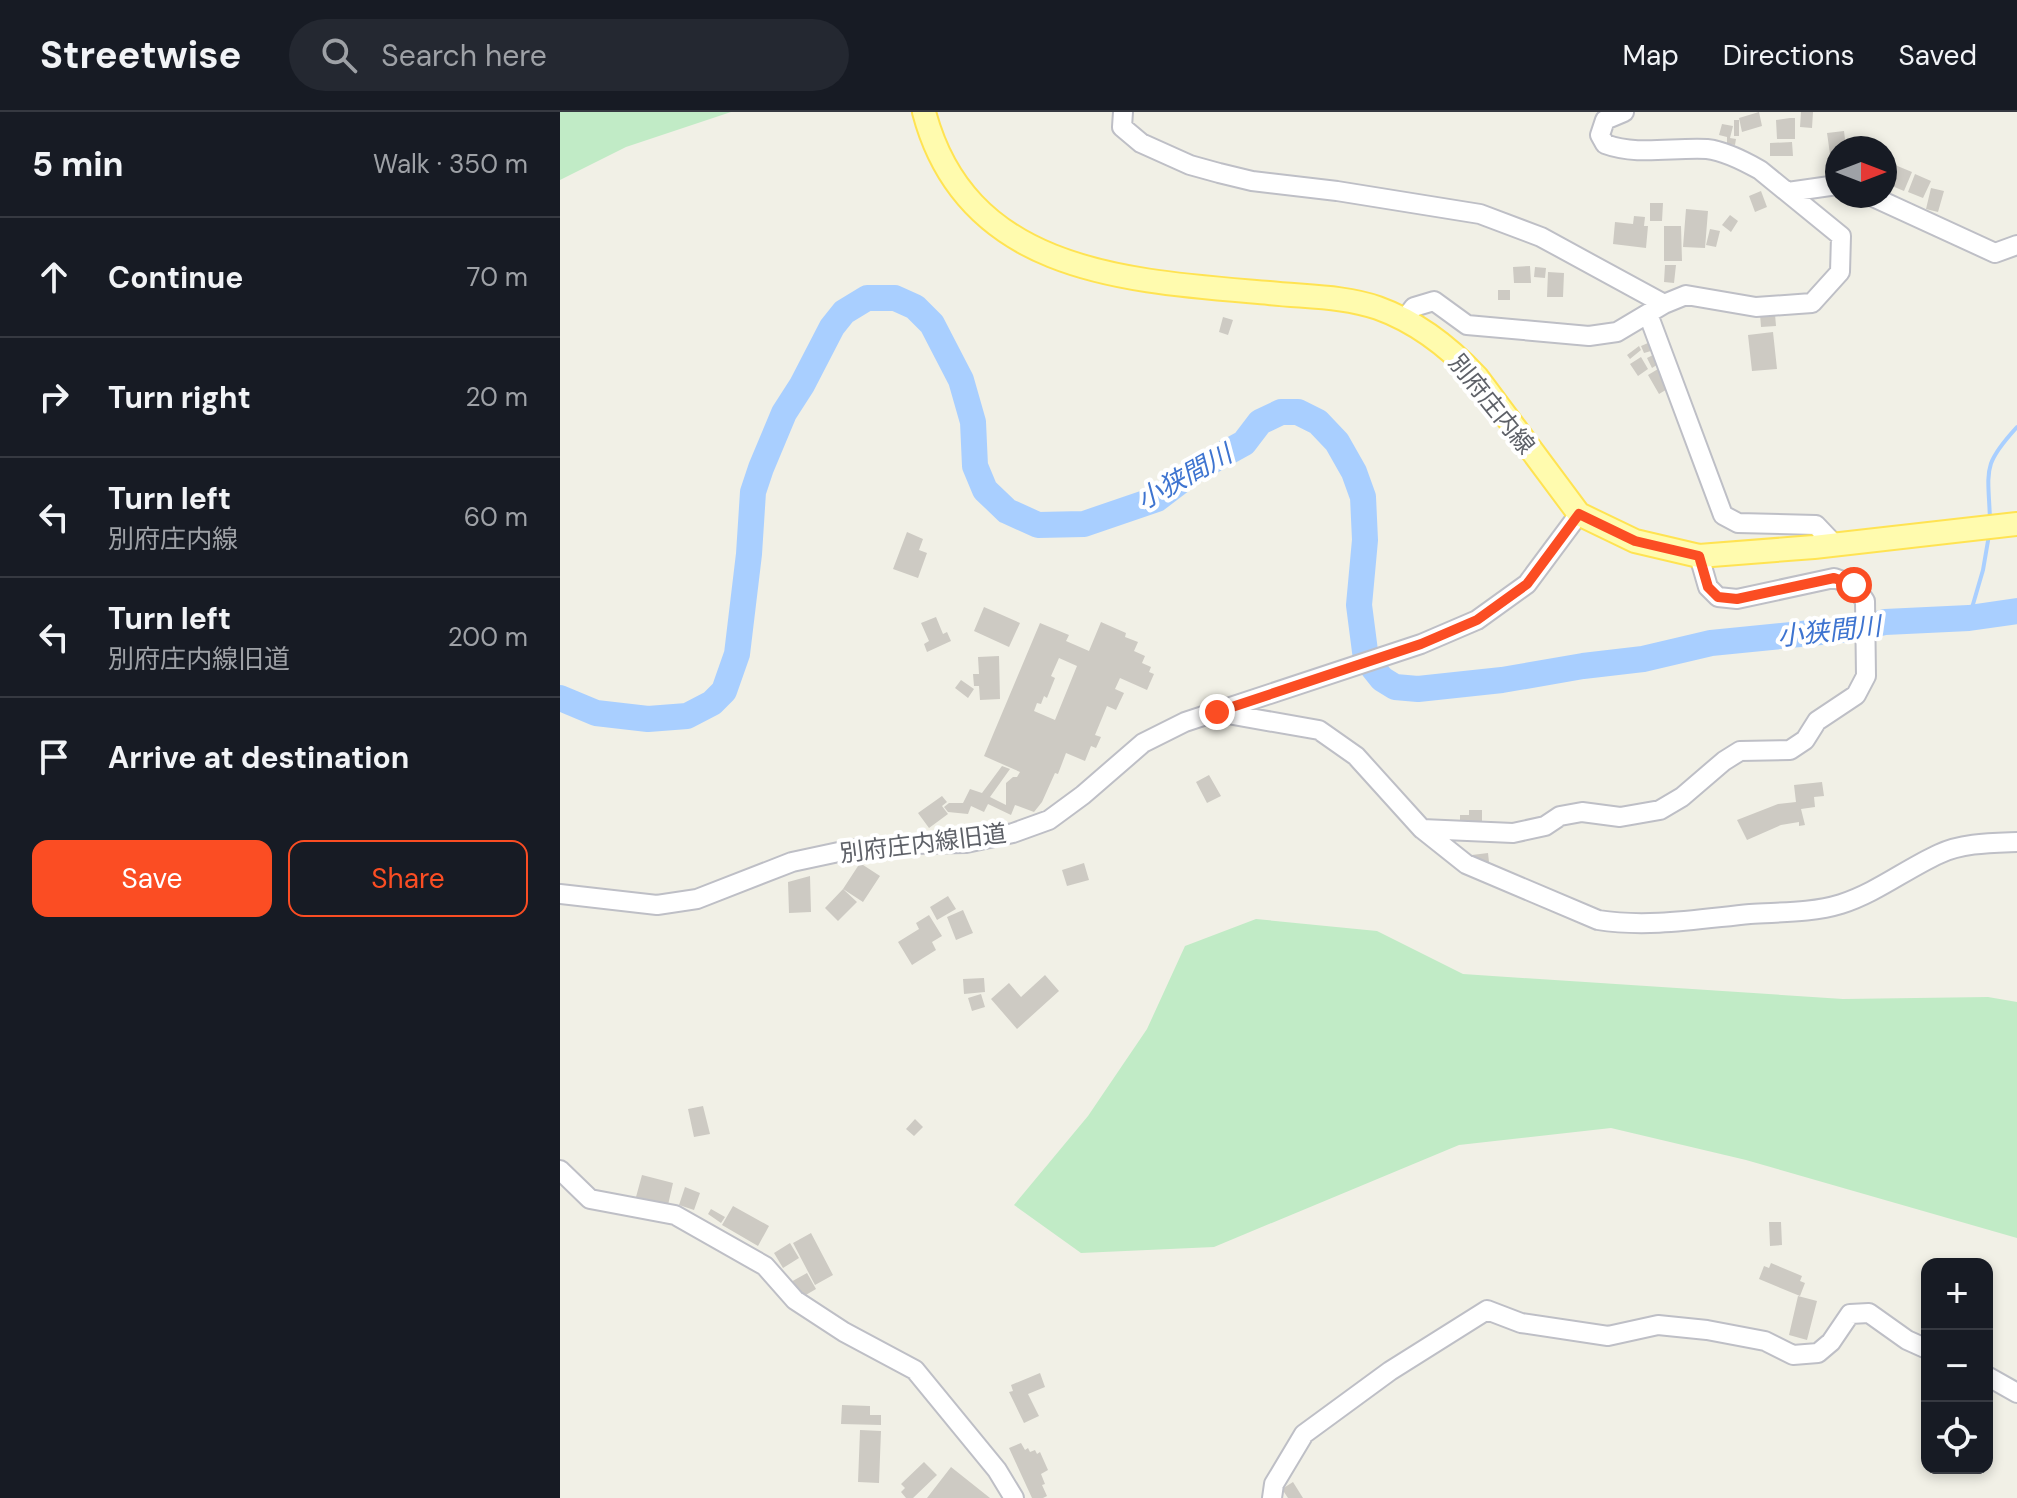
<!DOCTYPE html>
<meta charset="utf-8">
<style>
:root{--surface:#171b24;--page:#242831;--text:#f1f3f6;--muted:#9ea1a6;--line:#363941;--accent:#fb4d23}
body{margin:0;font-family:"DM Sans","Noto Sans JP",sans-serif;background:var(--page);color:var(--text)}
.controls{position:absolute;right:24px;bottom:24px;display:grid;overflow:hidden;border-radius:16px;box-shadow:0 4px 12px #0003}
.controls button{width:72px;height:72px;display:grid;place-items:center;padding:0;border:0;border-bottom:2px solid var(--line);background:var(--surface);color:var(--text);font:40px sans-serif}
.compass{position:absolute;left:1265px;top:24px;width:72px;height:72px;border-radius:50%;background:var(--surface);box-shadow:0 4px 12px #0003;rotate:90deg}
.stop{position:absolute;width:24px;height:24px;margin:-18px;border:6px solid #fb4d23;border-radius:50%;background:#fff}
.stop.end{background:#fb4d23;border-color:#fff;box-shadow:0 2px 8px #0008}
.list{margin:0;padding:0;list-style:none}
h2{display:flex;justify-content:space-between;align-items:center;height:104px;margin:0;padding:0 32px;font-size:34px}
h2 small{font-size:26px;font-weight:400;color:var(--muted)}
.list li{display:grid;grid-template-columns:52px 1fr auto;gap:24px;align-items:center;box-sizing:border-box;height:120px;padding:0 32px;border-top:2px solid var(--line)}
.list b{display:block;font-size:30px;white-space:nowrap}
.list p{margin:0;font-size:26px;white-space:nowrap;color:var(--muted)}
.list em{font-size:26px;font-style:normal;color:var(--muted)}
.actions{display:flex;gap:16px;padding:24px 32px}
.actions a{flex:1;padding:18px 0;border:2px solid var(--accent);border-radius:16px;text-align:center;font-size:28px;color:var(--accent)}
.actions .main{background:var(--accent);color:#fff}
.icon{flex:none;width:44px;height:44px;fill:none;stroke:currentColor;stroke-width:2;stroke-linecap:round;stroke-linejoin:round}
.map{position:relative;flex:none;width:1457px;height:1386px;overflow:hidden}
header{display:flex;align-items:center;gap:48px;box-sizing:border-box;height:112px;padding:0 40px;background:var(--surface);border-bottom:2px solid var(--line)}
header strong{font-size:38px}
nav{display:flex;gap:44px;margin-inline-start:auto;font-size:28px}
.search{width:560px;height:72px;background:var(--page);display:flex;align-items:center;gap:20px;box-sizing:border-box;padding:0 28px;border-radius:44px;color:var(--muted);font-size:30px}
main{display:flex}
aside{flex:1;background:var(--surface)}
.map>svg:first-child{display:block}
.green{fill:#c1ebc6}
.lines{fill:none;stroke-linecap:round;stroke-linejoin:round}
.stream{stroke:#a9cfff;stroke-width:4}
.river{stroke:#a9cfff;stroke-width:26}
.building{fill:#cdcac3;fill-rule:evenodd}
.minor-casing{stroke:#bebfc6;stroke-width:22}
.major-casing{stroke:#ffe352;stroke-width:26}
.minor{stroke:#fff;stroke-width:18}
.major{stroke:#fffbae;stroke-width:22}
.route{stroke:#fb4d23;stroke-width:10}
.labels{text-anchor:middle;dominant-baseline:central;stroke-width:8;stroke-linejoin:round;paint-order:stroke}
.street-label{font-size:24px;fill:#5e6168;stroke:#fff}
.water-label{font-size:26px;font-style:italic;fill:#3e74d0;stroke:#fff}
</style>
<header>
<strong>Streetwise</strong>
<div class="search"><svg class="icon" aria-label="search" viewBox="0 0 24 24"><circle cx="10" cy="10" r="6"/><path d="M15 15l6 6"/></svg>Search here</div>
<nav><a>Map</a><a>Directions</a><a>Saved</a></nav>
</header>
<main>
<aside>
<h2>5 min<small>Walk · 350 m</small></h2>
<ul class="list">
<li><svg class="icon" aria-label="ahead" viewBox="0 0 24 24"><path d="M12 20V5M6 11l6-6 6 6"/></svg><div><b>Continue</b></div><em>70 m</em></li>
<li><svg class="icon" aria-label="right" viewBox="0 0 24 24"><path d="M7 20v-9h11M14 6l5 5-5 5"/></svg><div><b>Turn right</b></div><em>20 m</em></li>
<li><svg class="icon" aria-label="left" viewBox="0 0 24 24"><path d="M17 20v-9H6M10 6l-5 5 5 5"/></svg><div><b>Turn left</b><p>別府庄内線</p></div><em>60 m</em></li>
<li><svg class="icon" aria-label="left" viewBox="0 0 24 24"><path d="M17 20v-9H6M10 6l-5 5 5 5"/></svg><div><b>Turn left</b><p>別府庄内線旧道</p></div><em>200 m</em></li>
<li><svg class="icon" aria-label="arrive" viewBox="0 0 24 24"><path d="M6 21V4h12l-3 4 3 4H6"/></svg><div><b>Arrive at destination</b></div></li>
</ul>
<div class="actions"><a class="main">Save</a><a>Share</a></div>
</aside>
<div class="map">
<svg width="1457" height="1386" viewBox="0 0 1457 1386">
<rect width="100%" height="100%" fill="#f1f0e6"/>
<path class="green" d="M 0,0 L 171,0 L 66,35 L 0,68 Z
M 696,807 L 817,819 L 903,862 L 1283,887 L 1428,885 L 1457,890 L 1457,1126 L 1186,1048 L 1051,1016 L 899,1033 L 654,1135 L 521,1141 L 454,1093 L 528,1004 L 587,917 L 625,834 Z"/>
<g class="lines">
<path class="stream" d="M 1430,407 C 1428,357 1422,353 1457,315
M 1409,506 L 1423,458 L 1429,423"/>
<path class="river" d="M 0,586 L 36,601 L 88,607 L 127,604 L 152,591 L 164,579 L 177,542 L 189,442 L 193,380 L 201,356 L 224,301 L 242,273 L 272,215 L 284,200 L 307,186 L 335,186 L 355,195 L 372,212 L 401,268 L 413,310 L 415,354 L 425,378 L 447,399 L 478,413 L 524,412 L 597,387 L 635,358 L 684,331 L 700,310 L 721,300 L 738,300 L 758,310 L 777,330 L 794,360 L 803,385 L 805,428 L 799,493 L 806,547 L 822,567 L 835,575 L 858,577 L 942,568 L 1023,554 L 1083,547 L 1151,531 L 1301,516 L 1325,510 L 1409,506 L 1457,499"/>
</g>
<path class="building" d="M 1199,0 L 1202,14 L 1182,20 L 1179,6 Z
M 1241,0 L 1253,0 L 1252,16 L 1240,15 Z
M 1230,6 L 1235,6 L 1235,27 L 1217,27 L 1216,8 Z
M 1174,8 L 1179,8 L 1179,24 L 1174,24 Z
M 1162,12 L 1173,14 L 1170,26 L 1176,27 L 1175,33 L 1167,32 L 1167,25 L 1159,23 Z
M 1284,19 L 1286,36 L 1277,36 L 1277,48 L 1271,49 L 1267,21 Z
M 1232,30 L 1233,44 L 1210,44 L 1210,31 Z
M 1335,53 L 1352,60 L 1344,79 L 1325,71 L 1328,55 L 1334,58 Z
M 1355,62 L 1371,69 L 1363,86 L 1348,80 Z
M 1371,76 L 1384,79 L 1378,100 L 1366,97 Z
M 1201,79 L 1207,95 L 1195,100 L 1189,84 Z
M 1090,91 L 1103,91 L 1102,109 L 1090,109 Z
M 1126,97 L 1148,99 L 1145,136 L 1123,135 Z
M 1170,103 L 1178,109 L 1171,120 L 1162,113 Z
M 1074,104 L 1085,105 L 1084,114 L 1088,114 L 1086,136 L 1053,132 L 1055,110 L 1073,112 Z
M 1104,114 L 1121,114 L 1122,149 L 1104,149 Z
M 1150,117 L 1160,119 L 1156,135 L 1146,133 Z
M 1105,153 L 1116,153 L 1114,171 L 1104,170 Z
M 970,154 L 971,171 L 954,171 L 953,155 Z
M 975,155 L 986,156 L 985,166 L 974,165 Z
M 988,160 L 1004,161 L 1003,185 L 987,185 Z
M 938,178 L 950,178 L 950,188 L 938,188 Z
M 1200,202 L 1215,202 L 1216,214 L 1201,215 Z
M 663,205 L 673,208 L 668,223 L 659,220 Z
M 1213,220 L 1217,257 L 1192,259 L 1188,223 Z
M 1088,231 L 1091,239 L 1084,241 L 1081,234 Z
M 1079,234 L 1081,238 L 1070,247 L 1067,243 Z
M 1095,242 L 1100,251 L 1092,256 L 1087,246 Z
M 1081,245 L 1088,257 L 1078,264 L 1070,252 Z
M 1098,257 L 1109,276 L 1099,282 L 1088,263 Z
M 347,420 L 363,427 L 359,438 L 367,441 L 358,466 L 333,457 Z
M 424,495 L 460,511 L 449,535 L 414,519 Z
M 376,505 L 383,522 L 387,520 L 391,529 L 367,540 L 364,532 L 369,529 L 361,511 Z
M 541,510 L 566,521 L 565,525 L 578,530 L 574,539 L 585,544 L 582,551 L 591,555 L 589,560 L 594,562 L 587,578 L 560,566 L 555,577 L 564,581 L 556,598 L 547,594 L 535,623 L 541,625 L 536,636 L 531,634 L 525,649 L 506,641 L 498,662 L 495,661 L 482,690 L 474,700 L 455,693 L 451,703 L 428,692 L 424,700 L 411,694 L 408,702 L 388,700 L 384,695 L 389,691 L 403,691 L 410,677 L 422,681 L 442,654 L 450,657 L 430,685 L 446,693 L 446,671 L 453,665 L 457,665 L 460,660 L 424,644 L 480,511 L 509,523 L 506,529 L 529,539 ZM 499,546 L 517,554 L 495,608 L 474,599 L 477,591 L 481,592 L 484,584 L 487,586 L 495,566 L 491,564 Z
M 439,544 L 440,587 L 420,588 L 419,574 L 414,574 L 413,562 L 419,562 L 418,545 Z
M 401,568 L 414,577 L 408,586 L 395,576 Z
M 649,663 L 661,684 L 647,691 L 636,670 Z
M 1262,670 L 1264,684 L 1254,685 L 1255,695 L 1241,697 L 1245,713 L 1239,714 L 1239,710 L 1221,713 L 1187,728 L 1177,708 L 1218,692 L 1236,690 L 1234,673 Z
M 382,684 L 387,690 L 382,694 L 388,702 L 369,716 L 358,701 Z
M 909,698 L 922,698 L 922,714 L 900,714 L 900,703 L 909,703 Z
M 928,741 L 929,750 L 913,751 L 912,743 Z
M 300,751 L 320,764 L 303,790 L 283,777 Z
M 524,751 L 529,768 L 507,774 L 502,758 Z
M 250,764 L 251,800 L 229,801 L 228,770 Z
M 283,777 L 297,790 L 278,809 L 265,796 Z
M 388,784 L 396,797 L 377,808 L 370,795 Z
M 403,798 L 413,821 L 396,828 L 387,805 Z
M 369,803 L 382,824 L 372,830 L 376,838 L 352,853 L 338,830 L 359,817 L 356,811 Z
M 485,863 L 499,879 L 457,917 L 431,887 L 449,871 L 461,885 Z
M 424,866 L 425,880 L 404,882 L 403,867 Z
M 421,882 L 425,895 L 412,899 L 408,886 Z
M 143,994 L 150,1022 L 134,1025 L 128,997 Z
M 355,1007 L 363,1015 L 354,1024 L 346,1017 Z
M 82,1063 L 113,1071 L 108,1093 L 76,1085 Z
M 125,1075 L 140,1081 L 134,1098 L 119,1093 Z
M 173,1094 L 209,1114 L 198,1134 L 162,1113 Z
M 151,1097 L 165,1105 L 161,1111 L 148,1102 Z
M 1209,1110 L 1221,1110 L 1222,1133 L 1210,1134 Z
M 251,1121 L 273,1163 L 255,1173 L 233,1131 Z
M 230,1131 L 239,1146 L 223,1156 L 214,1141 Z
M 1211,1151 L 1242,1164 L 1240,1169 L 1245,1171 L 1240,1184 L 1199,1167 L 1204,1154 L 1209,1156 Z
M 247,1161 L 256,1177 L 239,1187 L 229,1171 Z
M 1238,1184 L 1257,1189 L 1247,1228 L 1229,1223 Z
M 480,1261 L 485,1275 L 468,1282 L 479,1304 L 464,1311 L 449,1280 L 453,1279 L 451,1273 Z
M 282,1293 L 310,1294 L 310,1303 L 321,1303 L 321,1313 L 281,1312 Z
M 300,1318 L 321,1319 L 319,1371 L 298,1370 Z
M 461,1331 L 465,1338 L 468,1336 L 470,1340 L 475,1338 L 477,1342 L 480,1340 L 488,1358 L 481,1362 L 485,1372 L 482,1373 L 487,1384 L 483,1386 L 472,1386 L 449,1336 Z
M 364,1350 L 377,1363 L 353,1386 L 346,1386 L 341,1380 L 345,1376 L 341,1372 Z
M 391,1355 L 430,1386 L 367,1386 Z
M 733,1370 L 743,1386 L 728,1386 L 722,1377 Z"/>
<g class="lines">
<g class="minor-casing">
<path id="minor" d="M 563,0 L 562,15 L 581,31 L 630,53 L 659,61 L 692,69 L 777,79 L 920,102 L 981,125 L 1104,192
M 1228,80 L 1277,73
M 1311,84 L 1435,141 L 1457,133
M 1088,202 L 1163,403 L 1178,411 L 1256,413 L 1275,433
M 844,208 L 854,195 L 874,189 L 907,213 L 1029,224 L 1057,220 L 1104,192 L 1126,183 L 1196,195 L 1252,191 L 1280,160 L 1281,124 L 1200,58 C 1184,49 1165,39 1147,37 C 1113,35 1077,44 1045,32 L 1040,23 L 1045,8 L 1064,0
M 662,601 L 759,618 L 796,644 L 862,717 L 953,721 L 985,714 L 1000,704 L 1022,700 L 1060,705 L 1100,698 L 1122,685 L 1164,649 L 1180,639 L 1230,638 L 1245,628 L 1257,609 L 1296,583 L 1306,564 L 1305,489 L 1294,473 L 1274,466 L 1177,487 L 1158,485 L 1148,475 L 1139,444
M 862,717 L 906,752 L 1038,808 C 1088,816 1139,807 1190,802 C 1219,800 1252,801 1281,792 C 1316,781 1346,757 1379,742 C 1402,731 1431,731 1457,730
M 0,782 L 97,793 L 137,787 L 232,750 L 288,738 L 351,732 L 406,731 L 453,721 L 489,708 L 523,683 L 583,631 L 625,610 L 861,532 L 917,508 L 967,472 L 1019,402
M 0,1058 L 30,1087 L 115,1103 L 205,1154 L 235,1188 L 284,1220 L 355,1258 L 437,1358 L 454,1386
M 1427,1264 L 1457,1281
M 712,1386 L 714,1372 L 744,1322 L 830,1259 L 927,1198 L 961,1211 L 1048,1224 L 1098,1213 L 1147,1218 L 1205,1229 L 1233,1243 L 1258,1241 L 1271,1230 L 1290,1202 L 1309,1201 L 1347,1228 L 1367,1237"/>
</g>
<g class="major-casing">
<path id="major" d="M 364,0 C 407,163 570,169 709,181 C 745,185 784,184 818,196 C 857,210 889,235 917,265 L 1019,402 L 1075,429 L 1139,444 L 1254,435 L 1457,412"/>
</g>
<use href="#minor" class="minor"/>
<use href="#major" class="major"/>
</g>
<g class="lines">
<path class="route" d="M 657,600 L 861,532 L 917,508 L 967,472 L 1019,402 L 1075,429 L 1139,444 L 1148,475 L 1158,485 L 1177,487 L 1274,466 L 1294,473"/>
</g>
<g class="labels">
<g class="street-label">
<text transform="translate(932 292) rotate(51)">別府庄内線</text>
<text transform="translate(363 731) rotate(-7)">別府庄内線旧道</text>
</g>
<g class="water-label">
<text transform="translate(624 365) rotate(-29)">小狭間川</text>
<text transform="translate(1269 519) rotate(-6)">小狭間川</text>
</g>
</g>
</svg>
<div class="controls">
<button>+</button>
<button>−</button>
<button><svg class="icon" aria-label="locate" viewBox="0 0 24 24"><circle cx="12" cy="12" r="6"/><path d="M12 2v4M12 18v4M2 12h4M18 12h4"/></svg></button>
</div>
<svg class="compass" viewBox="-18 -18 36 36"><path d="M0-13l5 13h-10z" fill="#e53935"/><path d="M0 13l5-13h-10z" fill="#9ea1a6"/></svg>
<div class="stop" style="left:1294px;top:473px"></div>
<div class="stop end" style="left:657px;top:600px"></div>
</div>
</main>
